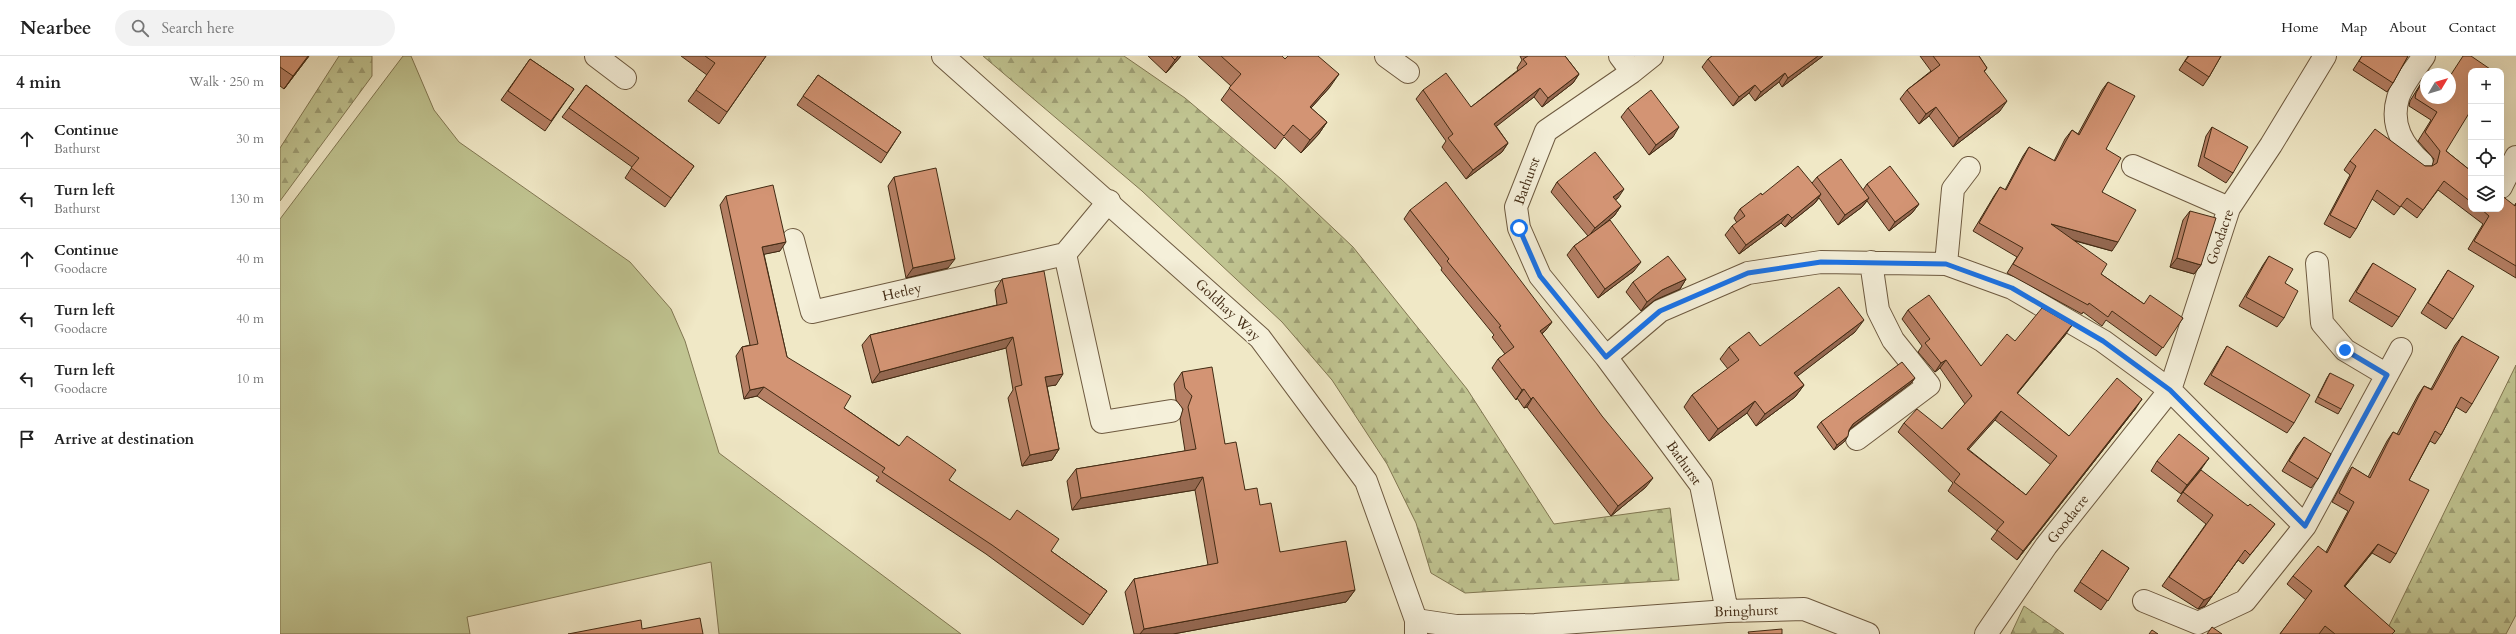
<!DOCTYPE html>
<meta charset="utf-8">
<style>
:root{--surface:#fff;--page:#f2f2f2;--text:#222;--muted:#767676;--line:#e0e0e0}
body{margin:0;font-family:Cardo,serif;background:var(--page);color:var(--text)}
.controls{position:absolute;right:12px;top:12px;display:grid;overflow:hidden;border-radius:8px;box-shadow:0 4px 16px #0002}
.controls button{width:36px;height:36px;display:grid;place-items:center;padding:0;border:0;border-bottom:1px solid var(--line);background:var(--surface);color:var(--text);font:20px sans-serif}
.compass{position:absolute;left:2140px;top:12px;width:36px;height:36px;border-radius:50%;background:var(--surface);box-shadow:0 4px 16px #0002;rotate:52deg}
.stop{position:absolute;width:12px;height:12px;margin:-9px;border:3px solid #1a73e8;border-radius:50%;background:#fff}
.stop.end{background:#1a73e8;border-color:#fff;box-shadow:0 1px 4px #0008}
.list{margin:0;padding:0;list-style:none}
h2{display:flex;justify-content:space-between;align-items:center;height:52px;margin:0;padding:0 16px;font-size:17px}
h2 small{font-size:13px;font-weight:400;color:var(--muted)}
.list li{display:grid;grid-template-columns:26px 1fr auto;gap:12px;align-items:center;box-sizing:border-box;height:60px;padding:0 16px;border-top:1px solid var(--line)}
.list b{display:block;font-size:15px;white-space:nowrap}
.list p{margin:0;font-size:13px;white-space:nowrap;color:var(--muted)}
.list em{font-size:13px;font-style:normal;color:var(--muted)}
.icon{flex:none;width:22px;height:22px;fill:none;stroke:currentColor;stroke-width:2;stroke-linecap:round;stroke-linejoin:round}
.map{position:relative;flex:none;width:2236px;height:578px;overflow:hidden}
header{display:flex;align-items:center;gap:24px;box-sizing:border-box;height:56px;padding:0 20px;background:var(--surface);border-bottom:1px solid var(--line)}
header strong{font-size:19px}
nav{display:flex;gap:22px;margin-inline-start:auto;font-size:14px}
.search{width:280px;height:36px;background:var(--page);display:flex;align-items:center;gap:10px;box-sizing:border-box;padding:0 14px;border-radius:22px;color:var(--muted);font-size:15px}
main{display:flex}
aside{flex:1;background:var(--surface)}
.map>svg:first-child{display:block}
.forest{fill:url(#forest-firs);stroke:#817752}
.park{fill:#c0c491;stroke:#817752}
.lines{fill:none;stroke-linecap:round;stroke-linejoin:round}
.minor-casing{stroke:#6e5a40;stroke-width:24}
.tertiary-casing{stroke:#6e5a40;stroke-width:24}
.minor{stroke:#f5f0da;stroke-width:22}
.tertiary{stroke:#f5f0da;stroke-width:22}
.wall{fill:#b57f64;stroke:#422a13;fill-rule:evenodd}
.shaded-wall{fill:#946851;stroke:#422a13}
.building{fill:#d39474;stroke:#422a13;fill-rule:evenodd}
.route{stroke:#1a73e8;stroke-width:5}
.labels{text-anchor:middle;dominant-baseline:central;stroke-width:3;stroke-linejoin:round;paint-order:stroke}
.street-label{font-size:14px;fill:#422a13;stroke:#f5f0da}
</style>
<header>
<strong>Nearbee</strong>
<div class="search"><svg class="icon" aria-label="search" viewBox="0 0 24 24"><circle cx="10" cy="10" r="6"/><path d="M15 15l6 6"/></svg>Search here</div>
<nav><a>Home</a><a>Map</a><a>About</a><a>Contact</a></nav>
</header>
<main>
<aside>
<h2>4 min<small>Walk · 250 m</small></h2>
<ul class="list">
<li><svg class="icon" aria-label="ahead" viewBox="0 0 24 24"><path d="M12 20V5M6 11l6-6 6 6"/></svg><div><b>Continue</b><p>Bathurst</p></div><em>30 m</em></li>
<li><svg class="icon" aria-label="left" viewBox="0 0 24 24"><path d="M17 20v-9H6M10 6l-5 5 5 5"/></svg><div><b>Turn left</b><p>Bathurst</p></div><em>130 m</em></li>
<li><svg class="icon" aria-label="ahead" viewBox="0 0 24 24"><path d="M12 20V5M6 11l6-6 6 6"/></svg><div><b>Continue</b><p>Goodacre</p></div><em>40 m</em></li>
<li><svg class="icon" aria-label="left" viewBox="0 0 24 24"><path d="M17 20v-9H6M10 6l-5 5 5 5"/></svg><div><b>Turn left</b><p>Goodacre</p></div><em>40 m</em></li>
<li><svg class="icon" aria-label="left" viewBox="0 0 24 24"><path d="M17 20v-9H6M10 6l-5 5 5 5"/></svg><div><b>Turn left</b><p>Goodacre</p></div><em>10 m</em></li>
<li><svg class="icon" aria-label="arrive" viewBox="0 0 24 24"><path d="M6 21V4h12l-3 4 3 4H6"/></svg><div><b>Arrive at destination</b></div></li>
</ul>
</aside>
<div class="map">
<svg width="2236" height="578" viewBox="0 0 2236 578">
<defs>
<pattern id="forest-firs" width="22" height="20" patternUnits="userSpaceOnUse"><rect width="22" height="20" fill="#c0c491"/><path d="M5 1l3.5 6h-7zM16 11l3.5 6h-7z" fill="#9e9f75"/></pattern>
</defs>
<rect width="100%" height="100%" fill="#f0e8c6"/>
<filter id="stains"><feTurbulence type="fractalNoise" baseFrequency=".005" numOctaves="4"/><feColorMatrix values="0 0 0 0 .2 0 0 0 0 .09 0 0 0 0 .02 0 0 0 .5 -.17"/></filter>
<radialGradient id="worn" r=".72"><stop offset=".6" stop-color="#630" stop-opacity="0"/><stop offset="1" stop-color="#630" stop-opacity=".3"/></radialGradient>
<path class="forest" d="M 59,0 L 92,0 L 92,20 L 0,145 L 0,92 Z
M 703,0 L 844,0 L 905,42 L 1001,123 L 1073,191 L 1187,333 L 1274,468 L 1390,452 L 1399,524 L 1185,537 L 1151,517 L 1136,467 L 1107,408 L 1052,324 L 1002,266 L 862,135 Z
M 2236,309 L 2236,559 L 2226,578 L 2105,578 Z
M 1744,550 L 1784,578 L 1731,578 Z"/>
<path class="park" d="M 123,0 L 131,0 L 154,54 L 179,86 L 350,206 L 391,253 L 405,285 L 439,397 L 681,578 L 439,578 L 431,506 L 187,561 L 190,578 L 0,578 L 0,163 Z"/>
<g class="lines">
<g class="minor-casing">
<path id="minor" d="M 316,0 L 345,22
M 1106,0 L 1128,16
M 1340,0 L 1352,16
M 1372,0 L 1352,16 L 1266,75 L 1236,151 L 1239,172 L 1260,220 L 1326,301 L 1421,429 L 1447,555
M 2142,107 C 2123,90 2110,69 2118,42 C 2122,28 2136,12 2144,0
M 1853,110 L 1949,152
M 2221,131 L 2236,101
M 513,184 L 532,256 L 785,198 L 829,145
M 785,198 L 822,366 L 891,355
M 2037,207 L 2042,267 L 2065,294 L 2107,319
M 1666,208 L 1673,133 L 1689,112
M 1326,301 L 1380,255 L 1468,217 L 1541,206 L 1666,208 L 1732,232 L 1823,285 L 1890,334 L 1949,152 L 1991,89 L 2045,0
M 1577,383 L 1649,329 L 1613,284 L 1598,254 L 1591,206
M 2025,470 L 2121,293
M 1136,564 L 1176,570 L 1255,569 L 1447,555 L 1524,553 L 1588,578
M 1706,578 L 1766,490 L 1890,334 L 2025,470 L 1965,545 L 1918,567 L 1864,545"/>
</g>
<g class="tertiary-casing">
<path id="tertiary" d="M 663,0 L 980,282 L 1086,425 L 1136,564 L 1136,578"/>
</g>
<use href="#minor" class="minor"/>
<use href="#tertiary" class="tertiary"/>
</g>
<path class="wall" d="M 0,0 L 29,0 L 4,33 L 0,30 Z
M 401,0 L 486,0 L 439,68 L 408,45 L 427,19 Z
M 868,0 L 901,0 L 886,17 Z
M 918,0 L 1002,0 L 1005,3 L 1050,31 L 1031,52 L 1047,66 L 1038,79 L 1021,97 L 1004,81 L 995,93 L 941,44 L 951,30 Z
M 1240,0 L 1285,0 L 1299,18 L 1293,27 L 1262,51 L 1254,41 L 1216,70 L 1228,87 L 1222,96 L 1186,123 L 1162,91 L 1166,85 L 1136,43 L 1143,34 L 1191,51 L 1238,14 L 1237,12 L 1242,4 Z
M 1432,0 L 1543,0 L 1502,31 L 1499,26 L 1475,45 L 1469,37 L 1453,50 L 1422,11 L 1428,3 Z
M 1640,0 L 1699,0 L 1707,12 L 1704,16 L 1720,55 L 1673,91 L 1649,60 L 1639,68 L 1620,43 L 1627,34 L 1651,15 Z
M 1908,0 L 1941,0 L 1929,21 L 1923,30 L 1899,14 Z
M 2082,0 L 2128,0 L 2113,27 L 2107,36 L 2073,14 Z
M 250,3 L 294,33 L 265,75 L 221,44 Z
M 538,19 L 621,76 L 601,107 L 517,49 Z
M 2146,19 L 2146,42 L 2170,42 L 2166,95 L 2191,115 L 2191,153 L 2221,153 L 2234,150 L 2236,147 L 2236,222 L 2188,193 L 2203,168 L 2158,134 L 2137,162 L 2121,150 L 2114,159 L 2092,143 L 2076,173 L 2070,182 L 2044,168 L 2070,119 L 2064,114 L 2070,105 L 2145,110 L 2152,110 L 2154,103 L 2138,85 L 2151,64 L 2129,50 L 2130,45 Z
M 1828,26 L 1826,93 L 1822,136 L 1832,195 L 1795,185 L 1821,218 L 1864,248 L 1903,262 L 1876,300 L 1826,264 L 1822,270 L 1803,256 L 1802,258 L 1727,217 L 1737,201 L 1693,175 L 1714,140 L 1720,131 L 1725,134 L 1743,100 L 1749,91 L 1774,105 L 1785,83 L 1792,74 L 1798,78 L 1822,34 Z
M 306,29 L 414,110 L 385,151 L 345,122 L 352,111 L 282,61 Z
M 1348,52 L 1393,81 L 1369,99 L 1341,61 Z
M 1932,71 L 1953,117 L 1946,127 L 1918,110 L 1926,80 Z
M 614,121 L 668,212 L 626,222 L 608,130 Z
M 1537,121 L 1583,134 L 1587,128 L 1639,148 L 1632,157 L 1609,175 L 1587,145 L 1582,151 L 1558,169 L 1539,142 L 1535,147 L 1505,171 L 1501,167 L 1459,198 L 1445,179 L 1452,170 L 1457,167 L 1454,162 L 1460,153 L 1482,139 L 1532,127 Z
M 1277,126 L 1338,142 L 1335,144 L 1341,150 L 1334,160 L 1325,167 L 1354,215 L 1318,242 L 1287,199 L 1294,190 L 1308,180 L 1271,136 Z
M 446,140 L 500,195 L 484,198 L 507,301 L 564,352 L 669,424 L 771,495 L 827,535 L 803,569 L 706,498 L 596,425 L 599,421 L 477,340 L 464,343 L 456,300 L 462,291 L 470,289 L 440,149 Z
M 1130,154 L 1272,266 L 1265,275 L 1262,278 L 1366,431 L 1331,460 L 1247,351 L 1244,352 L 1237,342 L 1236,344 L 1212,312 L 1218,303 L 1225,298 L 1212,281 L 1214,279 L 1161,214 L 1162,212 L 1124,163 Z
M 1910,155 L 1921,209 L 1914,218 L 1890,211 L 1903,164 Z
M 1989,200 L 2005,227 L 2004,262 L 1997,271 L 1959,250 L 1983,209 Z
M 2093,207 L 2119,261 L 2112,271 L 2069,245 L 2087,216 Z
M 2168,214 L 2173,263 L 2166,273 L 2141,257 Z
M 722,223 L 776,329 L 767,330 L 779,393 L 772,404 L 742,410 L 728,342 L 733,334 L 726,292 L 592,327 L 582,289 L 590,279 L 717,249 L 715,234 Z
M 1406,223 L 1400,233 L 1375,244 L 1361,255 L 1346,236 L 1353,226 Z
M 1628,254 L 1701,310 L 1735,285 L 1786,278 L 1737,338 L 1789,380 L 1856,352 L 1737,504 L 1711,483 L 1717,475 L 1668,435 L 1673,427 L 1618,376 L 1624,367 L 1662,373 L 1685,348 L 1660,312 L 1655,316 L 1638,296 L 1642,290 L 1622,263 ZM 1715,364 L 1771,409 L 1746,439 L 1688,393 Z
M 1575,276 L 1517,320 L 1524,329 L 1515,341 L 1476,370 L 1467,357 L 1429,385 L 1404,351 L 1412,339 L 1448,313 L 1440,303 L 1449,291 L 1480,290 Z
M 2182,280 L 2192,348 L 2186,357 L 2176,351 L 2161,379 L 2155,388 L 2150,385 L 2129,424 L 2116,498 L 2110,507 L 2092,497 L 2065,530 L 2113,578 L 2000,578 L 2026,544 L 2007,528 L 2013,520 L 2046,496 L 2068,455 L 2052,446 L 2066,420 L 2072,411 L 2088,421 L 2107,385 L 2113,376 L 2117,378 L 2138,339 L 2144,330 L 2151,333 L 2175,289 Z
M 1947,290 L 2014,367 L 2007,377 L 1924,328 L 1941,300 Z
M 902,316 L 945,388 L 965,434 L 980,449 L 1000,496 L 1075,534 L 1066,546 L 893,578 L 854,578 L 845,536 L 854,523 L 928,509 L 915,434 L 792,454 L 787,425 L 796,413 L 905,395 L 900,363 L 903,353 L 896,344 L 894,328 Z
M 2050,317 L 2061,353 L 2058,358 L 2035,346 L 2047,322 Z
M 1635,322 L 1631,327 L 1570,373 L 1565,385 L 1554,394 L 1537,371 L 1541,366 Z
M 2024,381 L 2038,423 L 2031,432 L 2002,415 L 2017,390 Z
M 1877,405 L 1922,412 L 1901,438 L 1871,415 Z
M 1903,436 L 1968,450 L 1995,468 L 1988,477 L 1963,508 L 1958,504 L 1925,550 L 1918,553 L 1882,530 L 1926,468 L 1897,445 Z
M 1822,494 L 1849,512 L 1821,554 L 1794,535 Z"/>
<path class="shaded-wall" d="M 28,0 L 29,0 L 4,33 L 13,20 Z
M 898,0 L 901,0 L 886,17 L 895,4 Z
M 1538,0 L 1543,0 L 1502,31 L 1508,22 Z
M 1505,17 L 1499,26 L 1475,45 L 1481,36 Z
M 1059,18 L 1050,31 L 1021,63 L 1030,51 Z
M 1299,18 L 1293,27 L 1262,51 L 1268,42 Z
M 1475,29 L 1469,37 L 1453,50 L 1459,41 Z
M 1260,32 L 1254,41 L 1208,77 L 1214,68 Z
M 1727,45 L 1720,55 L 1673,91 L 1679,82 Z
M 1656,51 L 1649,60 L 1639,68 L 1646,58 Z
M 1047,66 L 1038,79 L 1021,97 L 1030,84 Z
M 1399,71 L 1393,81 L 1369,99 L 1376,89 Z
M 1228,87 L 1222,96 L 1186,123 L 1193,114 Z
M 1344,133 L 1338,142 L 1326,150 L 1333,141 Z
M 1541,138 L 1535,147 L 1505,171 L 1512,162 Z
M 1589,142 L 1582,151 L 1558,169 L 1565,159 Z
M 1639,148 L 1632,157 L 1609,175 L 1615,166 Z
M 1341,150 L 1334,160 L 1308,181 L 1315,172 Z
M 1508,158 L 1501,167 L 1459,198 L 1466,189 Z
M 1771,168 L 1838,186 L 1832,195 L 1765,176 Z
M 506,186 L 500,195 L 476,200 L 482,191 Z
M 1897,202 L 1921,209 L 1914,218 L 1890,211 Z
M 675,203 L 668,212 L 626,222 L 633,212 Z
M 1361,206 L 1354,215 L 1318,242 L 1325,233 Z
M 1406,223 L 1400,233 L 1375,244 L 1361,255 L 1367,246 L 1382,234 Z
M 1584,264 L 1575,276 L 1506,329 L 1514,317 Z
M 1272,266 L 1265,275 L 1253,284 L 1260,275 Z
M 1792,269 L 1786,278 L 1730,346 L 1737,337 Z
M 733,281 L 726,292 L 592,327 L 600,316 Z
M 1666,304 L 1660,312 L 1655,316 L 1661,307 Z
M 783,318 L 776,329 L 757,332 L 765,321 Z
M 1635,322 L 1631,327 L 1570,373 L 1573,368 Z
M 1524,329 L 1515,341 L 1476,370 L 1485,358 Z
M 484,331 L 477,340 L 464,343 L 470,334 Z
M 1244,333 L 1237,342 L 1236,344 L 1242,334 Z
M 1253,341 L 1247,351 L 1244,352 L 1251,343 Z
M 1862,343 L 1856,352 L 1737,504 L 1743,495 Z
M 1475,345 L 1467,357 L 1429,385 L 1438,373 Z
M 1721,355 L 1715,364 L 1681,402 L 1687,393 Z
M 1568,380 L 1565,385 L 1554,394 L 1557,389 Z
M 779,393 L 772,404 L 742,410 L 750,399 Z
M 1929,402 L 1922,412 L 1901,438 L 1907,429 Z
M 923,421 L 915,434 L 792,454 L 801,442 Z
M 1373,422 L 1366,431 L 1331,460 L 1338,450 Z
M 2098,488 L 2092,497 L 2058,539 L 2064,530 Z
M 1958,504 L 1925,550 L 1918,553 L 1924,544 Z
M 1075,534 L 1066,546 L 893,578 L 860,578 L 864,573 Z"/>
<path class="building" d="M 0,0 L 28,0 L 13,20 L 0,11 Z
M 425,0 L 486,0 L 447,56 L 416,34 L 435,7 Z
M 891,0 L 898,0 L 895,4 Z
M 941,0 L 1002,0 L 1005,3 L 1008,0 L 1038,0 L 1059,18 L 1030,51 L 1047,66 L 1030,84 L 1013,69 L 1004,80 L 949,32 L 961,18 Z
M 1248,0 L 1285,0 L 1299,18 L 1268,42 L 1260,32 L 1214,68 L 1228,87 L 1193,114 L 1168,82 L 1173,78 L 1143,34 L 1166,17 L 1191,51 L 1247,8 L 1243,3 Z
M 1432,0 L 1538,0 L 1508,22 L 1505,17 L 1481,36 L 1475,29 L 1459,41 L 1428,3 Z
M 1653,0 L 1699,0 L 1707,12 L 1704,15 L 1727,45 L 1679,82 L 1656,51 L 1646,58 L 1627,34 L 1660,9 Z
M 1909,0 L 1941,0 L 1929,21 L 1905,5 Z
M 2082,0 L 2128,0 L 2113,27 L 2079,5 Z
M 2183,0 L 2191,0 L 2213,15 L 2191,15 L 2191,54 L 2166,95 L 2191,115 L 2191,146 L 2164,125 L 2143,154 L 2127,142 L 2120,151 L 2097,134 L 2076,173 L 2050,159 L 2076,110 L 2070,105 L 2095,73 L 2145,110 L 2152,110 L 2157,107 L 2160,95 L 2145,76 L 2157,56 L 2135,42 L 2136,37 L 2146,20 L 2146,42 L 2170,42 L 2170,20 Z
M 250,3 L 294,33 L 271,65 L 228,35 Z
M 2149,14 L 2155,18 L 2147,18 Z
M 538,19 L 621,76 L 607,97 L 523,40 Z
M 1828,26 L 1855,40 L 1826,93 L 1841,102 L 1822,136 L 1856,154 L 1838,186 L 1771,168 L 1827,208 L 1821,218 L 1864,248 L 1870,239 L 1903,262 L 1883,292 L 1832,255 L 1828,261 L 1809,247 L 1808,249 L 1733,208 L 1743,192 L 1699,167 L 1720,131 L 1726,134 L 1749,91 L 1775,105 L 1792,74 L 1799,79 Z
M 306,29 L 414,110 L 391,142 L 351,112 L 359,102 L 289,52 Z
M 1371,34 L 1399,71 L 1376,89 L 1348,52 Z
M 1932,71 L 1968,91 L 1953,117 L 1924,101 Z
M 1315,96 L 1344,133 L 1333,141 L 1341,150 L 1315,172 L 1277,126 Z
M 1561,103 L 1589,142 L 1565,159 L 1537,121 Z
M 1518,110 L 1541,138 L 1512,162 L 1508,158 L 1466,189 L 1452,170 L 1465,160 L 1460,153 L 1481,137 L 1482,139 Z
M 1610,110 L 1639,148 L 1615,166 L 1587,128 Z
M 656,112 L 675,203 L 633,212 L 614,121 Z
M 1166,126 L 1272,266 L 1260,275 L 1322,360 L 1373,422 L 1338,450 L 1253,341 L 1251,343 L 1244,333 L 1242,334 L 1218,303 L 1234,291 L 1219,271 L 1221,270 L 1167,205 L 1169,203 L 1130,154 Z
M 493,129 L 506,186 L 482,191 L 507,301 L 571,340 L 564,352 L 619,390 L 627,380 L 676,414 L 669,424 L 730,464 L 737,454 L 779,483 L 771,495 L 827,535 L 810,559 L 712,489 L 602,416 L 605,412 L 484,331 L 470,334 L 462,291 L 478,288 L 446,140 Z
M 2221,139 L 2235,150 L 2236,148 L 2236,210 L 2194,185 L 2209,160 L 2201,153 L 2221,153 Z
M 1910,155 L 1936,162 L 1921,209 L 1897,202 Z
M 1330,164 L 1361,206 L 1325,233 L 1294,190 Z
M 1388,200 L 1406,223 L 1382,234 L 1367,246 L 1353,226 Z
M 1989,200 L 2013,213 L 2005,227 L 2018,235 L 2004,262 L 1966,241 Z
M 2093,207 L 2136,233 L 2119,261 L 2076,236 Z
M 2168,214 L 2194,230 L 2173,263 L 2148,247 Z
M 764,215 L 783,318 L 765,321 L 779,393 L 750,399 L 735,331 L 742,329 L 733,281 L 600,316 L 590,279 L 727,247 L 722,223 Z
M 1559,231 L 1584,264 L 1514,317 L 1524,329 L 1485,358 L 1475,345 L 1438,373 L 1412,339 L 1459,304 L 1449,291 L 1469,276 L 1480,290 Z
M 1649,239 L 1701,310 L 1727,278 L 1735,285 L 1762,252 L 1792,269 L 1737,337 L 1789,380 L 1837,322 L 1862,343 L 1743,495 L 1717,474 L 1724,466 L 1674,426 L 1680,418 L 1624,367 L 1637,353 L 1662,373 L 1692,340 L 1666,304 L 1661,307 L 1645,287 L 1650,283 L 1628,254 ZM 1721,355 L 1777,400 L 1746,439 L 1687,393 Z
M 2182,280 L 2219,301 L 2192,348 L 2181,341 L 2161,379 L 2155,375 L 2129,424 L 2149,434 L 2116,498 L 2098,488 L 2064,530 L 2115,575 L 2112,578 L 2055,578 L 2045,570 L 2039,578 L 2000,578 L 2032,535 L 2013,520 L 2038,490 L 2047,497 L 2074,446 L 2059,437 L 2072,411 L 2090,422 L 2113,376 L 2119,379 L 2144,330 L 2152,334 Z
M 1947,290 L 2030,339 L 2014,367 L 1931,319 Z
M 1622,306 L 1635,322 L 1573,368 L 1569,374 L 1568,380 L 1557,389 L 1541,366 Z
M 932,311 L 945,388 L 956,386 L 965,434 L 977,432 L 980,449 L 991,447 L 1000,496 L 1066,485 L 1075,534 L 864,573 L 854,523 L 938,507 L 923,421 L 801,442 L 796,413 L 916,393 L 908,351 L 912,340 L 905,332 L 902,316 Z
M 2050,317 L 2074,329 L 2061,353 L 2038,341 Z
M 1899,378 L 1929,402 L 1907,429 L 1877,405 Z
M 2024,381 L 2051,398 L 2038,423 L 2009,405 Z
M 1921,414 L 1968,450 L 1970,448 L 1995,468 L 1970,499 L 1965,494 L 1932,540 L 1924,544 L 1889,521 L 1933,459 L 1903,436 Z
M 1822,494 L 1849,512 L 1828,545 L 1800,526 Z
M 420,562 L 423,578 L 288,578 L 361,564 L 362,573 Z
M 1932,571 L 1942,578 L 1927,578 Z
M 1502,573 L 1502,578 L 1469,578 L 1468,576 Z
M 1872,574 L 1878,578 L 1869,578 Z"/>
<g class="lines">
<path class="route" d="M 1239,172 L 1260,220 L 1326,301 L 1380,255 L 1468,217 L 1541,206 L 1666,208 L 1732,232 L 1823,285 L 1890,334 L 2025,470 L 2107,319 L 2065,294"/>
</g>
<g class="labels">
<g class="street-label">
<text transform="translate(1247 125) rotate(-70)">Bathurst</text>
<text transform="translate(1940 181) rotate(-71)">Goodacre</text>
<text transform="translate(622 236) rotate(-13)">Hetley</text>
<text transform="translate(948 254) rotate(43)">Goldhay Way</text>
<text transform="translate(1404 407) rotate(55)">Bathurst</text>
<text transform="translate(1788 463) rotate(-52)">Goodacre</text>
<text transform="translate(1466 555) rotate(-2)">Bringhurst</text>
</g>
</g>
<rect width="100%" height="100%" filter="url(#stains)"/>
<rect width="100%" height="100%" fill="url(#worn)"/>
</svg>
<div class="controls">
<button>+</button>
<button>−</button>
<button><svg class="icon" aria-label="locate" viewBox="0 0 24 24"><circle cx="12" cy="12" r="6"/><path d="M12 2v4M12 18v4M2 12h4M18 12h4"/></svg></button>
<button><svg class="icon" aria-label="layers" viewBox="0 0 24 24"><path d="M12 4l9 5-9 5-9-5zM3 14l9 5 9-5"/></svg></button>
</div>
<svg class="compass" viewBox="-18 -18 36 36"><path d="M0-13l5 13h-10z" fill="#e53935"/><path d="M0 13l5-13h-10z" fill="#767676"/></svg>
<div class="stop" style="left:1239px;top:172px"></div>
<div class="stop end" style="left:2065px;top:294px"></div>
</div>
</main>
